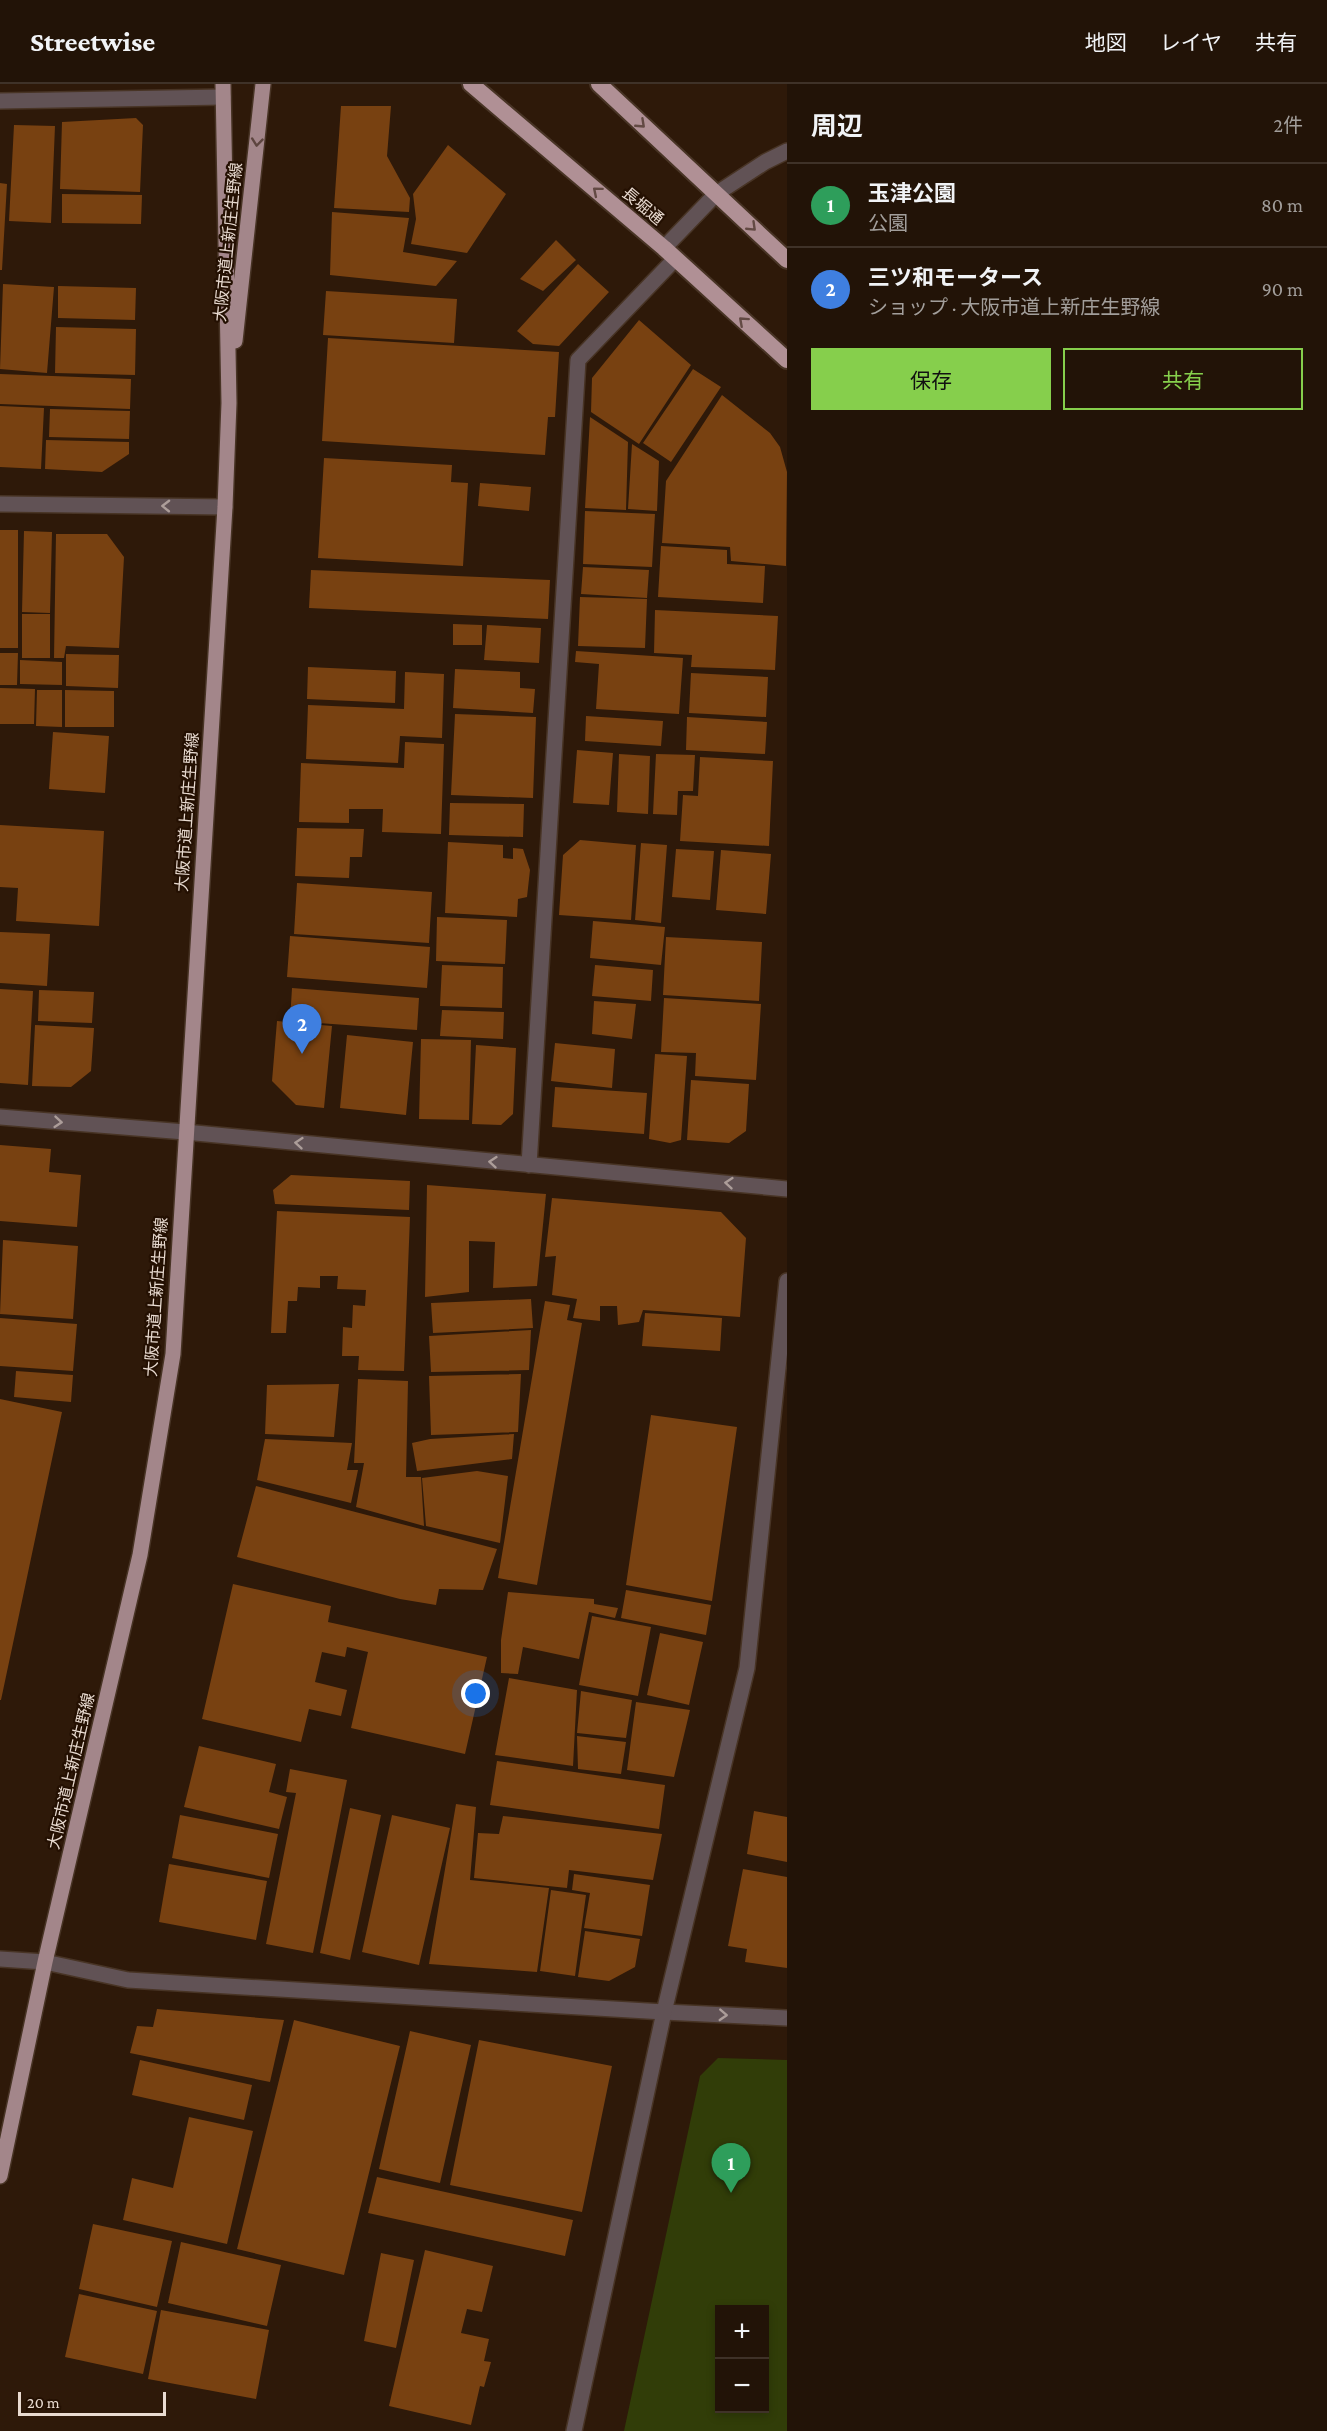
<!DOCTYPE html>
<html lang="ja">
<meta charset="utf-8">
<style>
:root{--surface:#221307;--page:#2a1c11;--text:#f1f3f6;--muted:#a29e9b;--line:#3f3228;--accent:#86cf4c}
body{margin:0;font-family:"Crimson Pro","Noto Sans JP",serif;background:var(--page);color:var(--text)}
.controls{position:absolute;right:18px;bottom:18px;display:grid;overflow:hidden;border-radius:0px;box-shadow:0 3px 9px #0003}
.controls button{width:54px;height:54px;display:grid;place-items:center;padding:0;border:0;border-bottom:2px solid var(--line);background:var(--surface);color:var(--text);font:30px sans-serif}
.scale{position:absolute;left:18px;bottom:15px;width:148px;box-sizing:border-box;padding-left:6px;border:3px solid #e9dbd1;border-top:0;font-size:16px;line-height:21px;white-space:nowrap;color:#e9dbd1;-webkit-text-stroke:4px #241002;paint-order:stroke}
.you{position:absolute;left:476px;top:1610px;width:21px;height:21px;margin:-15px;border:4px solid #fff;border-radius:50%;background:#1a73e8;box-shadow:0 0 0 9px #1a73e833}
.badge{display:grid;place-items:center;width:39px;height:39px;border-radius:50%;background:var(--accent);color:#fff;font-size:20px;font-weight:700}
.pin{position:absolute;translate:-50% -50px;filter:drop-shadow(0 2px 3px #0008)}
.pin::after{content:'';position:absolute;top:32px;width:21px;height:18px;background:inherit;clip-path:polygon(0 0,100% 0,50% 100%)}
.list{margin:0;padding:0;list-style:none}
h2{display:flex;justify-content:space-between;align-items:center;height:78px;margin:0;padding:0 24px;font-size:26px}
h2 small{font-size:20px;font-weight:400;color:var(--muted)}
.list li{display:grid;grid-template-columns:39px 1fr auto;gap:18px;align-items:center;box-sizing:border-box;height:84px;padding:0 24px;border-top:2px solid var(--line)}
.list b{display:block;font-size:22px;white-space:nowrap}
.list p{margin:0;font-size:20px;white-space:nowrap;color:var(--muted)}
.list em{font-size:20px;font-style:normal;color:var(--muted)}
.actions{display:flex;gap:12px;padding:18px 24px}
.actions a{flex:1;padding:14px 0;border:2px solid var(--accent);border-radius:0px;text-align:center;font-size:21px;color:var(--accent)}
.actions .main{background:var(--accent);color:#111}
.map{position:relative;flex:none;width:787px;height:2347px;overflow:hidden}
header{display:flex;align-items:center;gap:36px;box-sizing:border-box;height:84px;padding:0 30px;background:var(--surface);border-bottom:2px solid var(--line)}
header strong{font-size:28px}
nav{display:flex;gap:33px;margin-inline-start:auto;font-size:21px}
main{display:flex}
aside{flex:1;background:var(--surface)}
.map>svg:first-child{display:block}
.green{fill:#313d08;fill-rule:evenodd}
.building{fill:#784111}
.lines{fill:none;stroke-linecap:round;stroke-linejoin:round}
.minor-casing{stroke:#483425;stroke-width:18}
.tertiary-casing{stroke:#483425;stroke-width:18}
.primary-casing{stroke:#483425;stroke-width:18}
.trunk-casing{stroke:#483425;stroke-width:20}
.minor{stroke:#615255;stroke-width:15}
.tertiary{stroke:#615255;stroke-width:15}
.primary{stroke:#a3868a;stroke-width:15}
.trunk{stroke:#b09095;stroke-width:16}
.oneway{stroke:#634a44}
.oneway2{stroke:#5d453f}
.oneway3{stroke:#ac9d99}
.labels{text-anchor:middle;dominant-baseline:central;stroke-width:4.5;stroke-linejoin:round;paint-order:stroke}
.street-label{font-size:16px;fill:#e9dbd1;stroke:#241002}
</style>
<header>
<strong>Streetwise</strong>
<nav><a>地図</a><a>レイヤ</a><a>共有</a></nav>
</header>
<main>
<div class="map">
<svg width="787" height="2347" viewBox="0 0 787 2347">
<rect width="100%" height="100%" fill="#2e1909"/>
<path class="green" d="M 718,1974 L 787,1976 L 787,2347 L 624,2347 L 700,1992 ZM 720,2226 L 764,2226 L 764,2324 L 720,2324 Z"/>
<path class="building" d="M 341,22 L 391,22 L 387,72 L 410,114 L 409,128 L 334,124 Z
M 136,34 L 143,41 L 140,108 L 60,105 L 62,38 Z
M 14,41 L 55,42 L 51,139 L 9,137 Z
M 448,61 L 506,110 L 467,169 L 411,160 L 416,135 L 413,110 Z
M 0,99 L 7,100 L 2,186 L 0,186 Z
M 62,110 L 142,111 L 141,140 L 62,139 Z
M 332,128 L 409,134 L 403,168 L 457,177 L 436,202 L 330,191 Z
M 556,156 L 576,176 L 543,207 L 520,195 Z
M 578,180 L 609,208 L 559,262 L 533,260 L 517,247 Z
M 3,200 L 54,203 L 47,289 L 0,285 Z
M 58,202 L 136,204 L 135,236 L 58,234 Z
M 326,207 L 457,215 L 454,259 L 323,251 Z
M 639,236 L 691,281 L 639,360 L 591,328 L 592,294 Z
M 56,243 L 136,245 L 135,291 L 55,289 Z
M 328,254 L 559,268 L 555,333 L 548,333 L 545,371 L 322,357 Z
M 693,285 L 721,303 L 671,378 L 643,359 Z
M 0,290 L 131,295 L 130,325 L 0,320 Z
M 722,311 L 770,349 L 780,363 L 787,388 L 786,482 L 731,477 L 730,463 L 662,459 L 666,397 Z
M 0,322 L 44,324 L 41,385 L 0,383 Z
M 50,325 L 130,327 L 129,355 L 49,353 Z
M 590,333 L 628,358 L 626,426 L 585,424 Z
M 46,356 L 129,358 L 129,370 L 102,388 L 45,385 Z
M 632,360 L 659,377 L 657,427 L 628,425 Z
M 324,374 L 452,381 L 451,398 L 468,399 L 463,482 L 318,474 Z
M 480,399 L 531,403 L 529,427 L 478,422 Z
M 585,427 L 655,430 L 652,483 L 583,480 Z
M 0,446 L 18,446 L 18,564 L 0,564 Z
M 24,447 L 52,448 L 50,529 L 22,528 Z
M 56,450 L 107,450 L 124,473 L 119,564 L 66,562 L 64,574 L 54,574 Z
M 661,462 L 727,466 L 727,480 L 765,482 L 763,519 L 658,513 Z
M 583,483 L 649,486 L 647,514 L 581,510 Z
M 311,486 L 550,496 L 548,535 L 309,524 Z
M 580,513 L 647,515 L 645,564 L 578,562 Z
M 655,526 L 778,532 L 775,586 L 691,583 L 692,571 L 654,569 Z
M 22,530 L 50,530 L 50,574 L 22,574 Z
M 453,540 L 482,541 L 482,561 L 453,561 Z
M 487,541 L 541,544 L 539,579 L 484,576 Z
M 576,567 L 683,574 L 679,630 L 596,625 L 599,580 L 575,578 Z
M 0,569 L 18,569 L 17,601 L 0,601 Z
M 66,570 L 119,571 L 118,604 L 66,602 Z
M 20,576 L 62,578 L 62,601 L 20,600 Z
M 308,583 L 396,587 L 395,619 L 307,615 Z
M 455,585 L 520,588 L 520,604 L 535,605 L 533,629 L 453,624 Z
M 405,588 L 444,590 L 442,654 L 400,652 L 398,679 L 306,675 L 308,621 L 404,625 Z
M 691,589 L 768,593 L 766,633 L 689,629 Z
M 0,604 L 35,605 L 34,640 L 0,640 Z
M 37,606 L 62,606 L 62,643 L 36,642 Z
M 65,606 L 114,607 L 114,643 L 65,643 Z
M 455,630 L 536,633 L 533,714 L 451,711 Z
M 586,632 L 663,637 L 661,662 L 585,657 Z
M 687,633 L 767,638 L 765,670 L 686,666 Z
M 53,648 L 109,652 L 105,709 L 49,705 Z
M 405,658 L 444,660 L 441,750 L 382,748 L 383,725 L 349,725 L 349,739 L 299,738 L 301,679 L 404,684 Z
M 577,666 L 613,669 L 609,721 L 573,719 Z
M 619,670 L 650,672 L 648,730 L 617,728 Z
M 656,670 L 695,671 L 693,707 L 678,707 L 677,731 L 653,730 Z
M 700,673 L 773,677 L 769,762 L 680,757 L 683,711 L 698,712 Z
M 450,719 L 524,720 L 523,753 L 449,751 Z
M 0,741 L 104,747 L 99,842 L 16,837 L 18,804 L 0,803 Z
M 297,744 L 364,745 L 362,773 L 350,773 L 349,794 L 295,792 Z
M 580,756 L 636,761 L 631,836 L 559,831 L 563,771 Z
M 448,758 L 503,761 L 503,774 L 513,775 L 513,764 L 523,765 L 530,786 L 527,813 L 518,815 L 517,833 L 445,829 Z
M 641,759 L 667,761 L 661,839 L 635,836 Z
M 676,765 L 714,767 L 710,816 L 672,813 Z
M 721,766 L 771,770 L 766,830 L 716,826 Z
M 297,799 L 432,808 L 429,859 L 294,850 Z
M 437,833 L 507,836 L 505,880 L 436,877 Z
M 593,837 L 665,843 L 661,881 L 590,874 Z
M 0,848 L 50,850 L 47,902 L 0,899 Z
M 290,852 L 430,863 L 427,904 L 287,893 Z
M 666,853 L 762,858 L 759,917 L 663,911 Z
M 442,881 L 503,883 L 502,924 L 440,922 Z
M 595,881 L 653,886 L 651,917 L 592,912 Z
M 292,904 L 419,914 L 417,946 L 290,937 Z
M 0,905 L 33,907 L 28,1001 L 0,999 Z
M 39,906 L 94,908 L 92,939 L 38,937 Z
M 664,914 L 761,920 L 756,996 L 695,992 L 696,969 L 661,968 Z
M 594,917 L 636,920 L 632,955 L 592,950 Z
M 442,926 L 504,928 L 503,955 L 440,952 Z
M 277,937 L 332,942 L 324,1024 L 296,1021 L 272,997 Z
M 35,941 L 94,944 L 91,987 L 71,1003 L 32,1002 Z
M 347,951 L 413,958 L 406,1031 L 340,1024 Z
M 421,955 L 471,956 L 469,1036 L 419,1035 Z
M 555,959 L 615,965 L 612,1004 L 551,997 Z
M 476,961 L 516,964 L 513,1030 L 501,1041 L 472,1040 Z
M 655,970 L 687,972 L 681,1056 L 670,1059 L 649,1055 Z
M 691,996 L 749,1000 L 746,1047 L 729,1059 L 687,1056 Z
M 555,1003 L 647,1009 L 644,1050 L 552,1043 Z
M 0,1061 L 51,1065 L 49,1088 L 81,1091 L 77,1143 L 0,1137 Z
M 291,1091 L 410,1097 L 409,1126 L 275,1120 L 273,1106 Z
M 427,1101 L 546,1110 L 537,1202 L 493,1204 L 495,1158 L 469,1157 L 469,1208 L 425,1213 Z
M 552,1114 L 721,1128 L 746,1154 L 740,1233 L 643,1226 L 639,1238 L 618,1241 L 617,1222 L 600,1222 L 600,1237 L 573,1234 L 577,1215 L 552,1211 L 556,1172 L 545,1173 Z
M 277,1127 L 410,1133 L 404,1287 L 358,1286 L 359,1272 L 342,1272 L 343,1243 L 352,1244 L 353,1221 L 365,1222 L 366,1206 L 337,1205 L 338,1192 L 320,1192 L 320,1204 L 298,1203 L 297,1217 L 288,1217 L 286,1249 L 271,1249 Z
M 3,1156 L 78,1162 L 73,1235 L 0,1230 Z
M 531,1215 L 533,1244 L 433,1249 L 431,1219 Z
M 545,1217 L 570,1221 L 567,1236 L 582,1239 L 537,1501 L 498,1494 Z
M 645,1229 L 722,1234 L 720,1267 L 642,1262 Z
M 0,1234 L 77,1240 L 73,1287 L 0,1282 Z
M 531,1246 L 529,1286 L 431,1288 L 429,1252 Z
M 16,1287 L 73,1291 L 71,1318 L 14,1313 Z
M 521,1290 L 518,1348 L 431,1351 L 429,1292 Z
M 358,1295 L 408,1297 L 406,1393 L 421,1393 L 424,1442 L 356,1423 L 364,1379 L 354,1379 Z
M 339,1300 L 334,1353 L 265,1350 L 267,1301 Z
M 0,1315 L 62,1328 L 1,1616 L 0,1616 Z
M 651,1331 L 737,1343 L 712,1517 L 626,1501 Z
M 514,1350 L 512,1375 L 417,1387 L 412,1359 L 430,1355 Z
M 265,1355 L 352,1359 L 347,1386 L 358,1386 L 351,1419 L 257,1396 Z
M 477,1387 L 508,1392 L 500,1459 L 426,1442 L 422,1394 Z
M 256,1402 L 497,1465 L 483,1506 L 439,1505 L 436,1521 L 400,1515 L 237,1473 Z
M 233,1500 L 331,1522 L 328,1538 L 487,1573 L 465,1670 L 351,1644 L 368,1568 L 347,1563 L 345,1573 L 322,1568 L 315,1598 L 347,1606 L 341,1632 L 309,1625 L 301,1658 L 202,1635 Z
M 626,1506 L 711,1521 L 706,1551 L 621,1534 Z
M 508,1508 L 594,1515 L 594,1520 L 618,1524 L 615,1534 L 589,1528 L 579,1575 L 523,1563 L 518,1590 L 501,1589 L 501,1556 Z
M 592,1532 L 651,1543 L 638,1612 L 579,1601 Z
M 660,1549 L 703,1558 L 689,1621 L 647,1611 Z
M 509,1594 L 577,1606 L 573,1682 L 495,1671 Z
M 581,1607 L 632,1616 L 626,1654 L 577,1649 Z
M 636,1618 L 690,1626 L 674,1693 L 627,1686 Z
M 577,1652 L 626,1658 L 621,1690 L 578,1685 Z
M 199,1662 L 276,1680 L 269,1708 L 287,1713 L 279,1745 L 184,1723 Z
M 497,1677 L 665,1701 L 659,1745 L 490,1721 Z
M 290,1685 L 347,1696 L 313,1869 L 266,1860 L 296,1709 L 286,1708 Z
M 456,1720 L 476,1723 L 470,1796 L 549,1804 L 537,1888 L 429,1880 Z
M 350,1724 L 381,1731 L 350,1876 L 320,1869 Z
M 754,1727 L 787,1733 L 787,1778 L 747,1770 Z
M 180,1731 L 278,1750 L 269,1794 L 172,1774 Z
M 392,1731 L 450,1744 L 419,1881 L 362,1868 Z
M 503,1732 L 662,1750 L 653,1796 L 569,1786 L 567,1804 L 474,1794 L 478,1749 L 499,1750 Z
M 169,1780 L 267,1797 L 256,1856 L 159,1838 Z
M 743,1785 L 787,1793 L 787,1884 L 745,1878 L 747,1865 L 728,1862 Z
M 574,1790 L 650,1801 L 642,1852 L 584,1844 L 590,1809 L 572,1806 Z
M 551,1806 L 586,1811 L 575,1892 L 540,1887 Z
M 585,1847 L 640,1855 L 635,1883 L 609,1897 L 578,1893 Z
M 157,1925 L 284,1936 L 270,1998 L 130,1969 L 137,1942 L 153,1943 Z
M 294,1936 L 400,1962 L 344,2191 L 237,2165 Z
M 410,1947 L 471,1961 L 440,2099 L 379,2085 Z
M 479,1956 L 612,1982 L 582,2128 L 450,2101 Z
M 140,1976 L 252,2001 L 244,2036 L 132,2011 Z
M 189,2033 L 253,2047 L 227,2160 L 123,2136 L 132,2094 L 173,2104 Z
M 377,2093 L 573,2136 L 565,2172 L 368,2129 Z
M 93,2140 L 172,2157 L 157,2223 L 79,2205 Z
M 181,2158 L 281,2181 L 267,2242 L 168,2219 Z
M 425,2166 L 493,2182 L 482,2228 L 467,2225 L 461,2249 L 489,2255 L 484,2277 L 491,2278 L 484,2303 L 480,2302 L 471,2341 L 389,2322 Z
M 381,2169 L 414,2176 L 396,2264 L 364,2257 Z
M 79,2210 L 157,2227 L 143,2290 L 65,2273 Z
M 161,2226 L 269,2246 L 256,2315 L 148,2295 Z"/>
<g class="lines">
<g class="minor-casing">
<path id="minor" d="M 0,17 L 223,13
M 0,420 L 225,423
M 0,1033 L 185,1048 L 787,1105
M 529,1081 L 578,276 L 675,175
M 664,1928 L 787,1934"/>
</g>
<g class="tertiary-casing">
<path id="tertiary" d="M 664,164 L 716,110 L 765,78 L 787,67
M 0,1875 L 45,1878 L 128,1896 L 664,1928
M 574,2347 L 664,1928 L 747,1584 L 787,1197"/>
</g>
<g class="primary-casing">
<path id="primary" d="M 235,257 L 263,0
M 0,2092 L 45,1878 L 140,1471 L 173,1270 L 225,423 L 229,319 L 223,0"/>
</g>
<g class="trunk-casing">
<path id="trunk" d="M 471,0 L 664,164 L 787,276
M 599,0 L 787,176"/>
</g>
<use href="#minor" class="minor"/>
<use href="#tertiary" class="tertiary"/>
<use href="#primary" class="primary"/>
<use href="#trunk" class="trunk"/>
</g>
<defs><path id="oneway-chevron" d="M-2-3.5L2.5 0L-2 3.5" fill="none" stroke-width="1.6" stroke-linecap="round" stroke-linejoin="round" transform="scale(1.5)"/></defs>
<g class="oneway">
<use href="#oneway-chevron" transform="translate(641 40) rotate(43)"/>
<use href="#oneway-chevron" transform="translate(597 107) rotate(-140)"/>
<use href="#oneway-chevron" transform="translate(752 143) rotate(44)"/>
<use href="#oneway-chevron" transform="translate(743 237) rotate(-138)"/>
</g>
<use class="oneway2" href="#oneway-chevron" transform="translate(257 58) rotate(96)"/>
<g class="oneway3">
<use href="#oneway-chevron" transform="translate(166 422) rotate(-179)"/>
<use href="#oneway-chevron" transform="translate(58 1038) rotate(5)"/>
<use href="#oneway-chevron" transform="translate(299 1059) rotate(-175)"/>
<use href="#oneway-chevron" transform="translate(493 1078) rotate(-175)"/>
<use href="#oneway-chevron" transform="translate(729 1099) rotate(-175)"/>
<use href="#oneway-chevron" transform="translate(723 1931) rotate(3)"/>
</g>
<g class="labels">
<g class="street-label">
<text transform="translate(643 122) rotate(40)">長堀通</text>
<text transform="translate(228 158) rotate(-84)">大阪市道上新庄生野線</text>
<text transform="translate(187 728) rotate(-86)">大阪市道上新庄生野線</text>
<text transform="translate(156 1213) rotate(-86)">大阪市道上新庄生野線</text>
<text transform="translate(71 1687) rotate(-77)">大阪市道上新庄生野線</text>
</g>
</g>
</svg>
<div class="controls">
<button>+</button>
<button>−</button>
</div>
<div class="scale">20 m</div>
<div class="you"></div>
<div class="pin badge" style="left:731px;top:2109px;background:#2e9e5b">1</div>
<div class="pin badge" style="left:302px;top:970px;background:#3f7fe0">2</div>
</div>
<aside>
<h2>周辺<small>2件</small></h2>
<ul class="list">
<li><span class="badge" style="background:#2e9e5b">1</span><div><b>玉津公園</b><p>公園</p></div><em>80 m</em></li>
<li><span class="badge" style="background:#3f7fe0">2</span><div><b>三ツ和モータース</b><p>ショップ · 大阪市道上新庄生野線</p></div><em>90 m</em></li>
</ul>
<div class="actions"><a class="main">保存</a><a>共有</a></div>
</aside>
</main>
